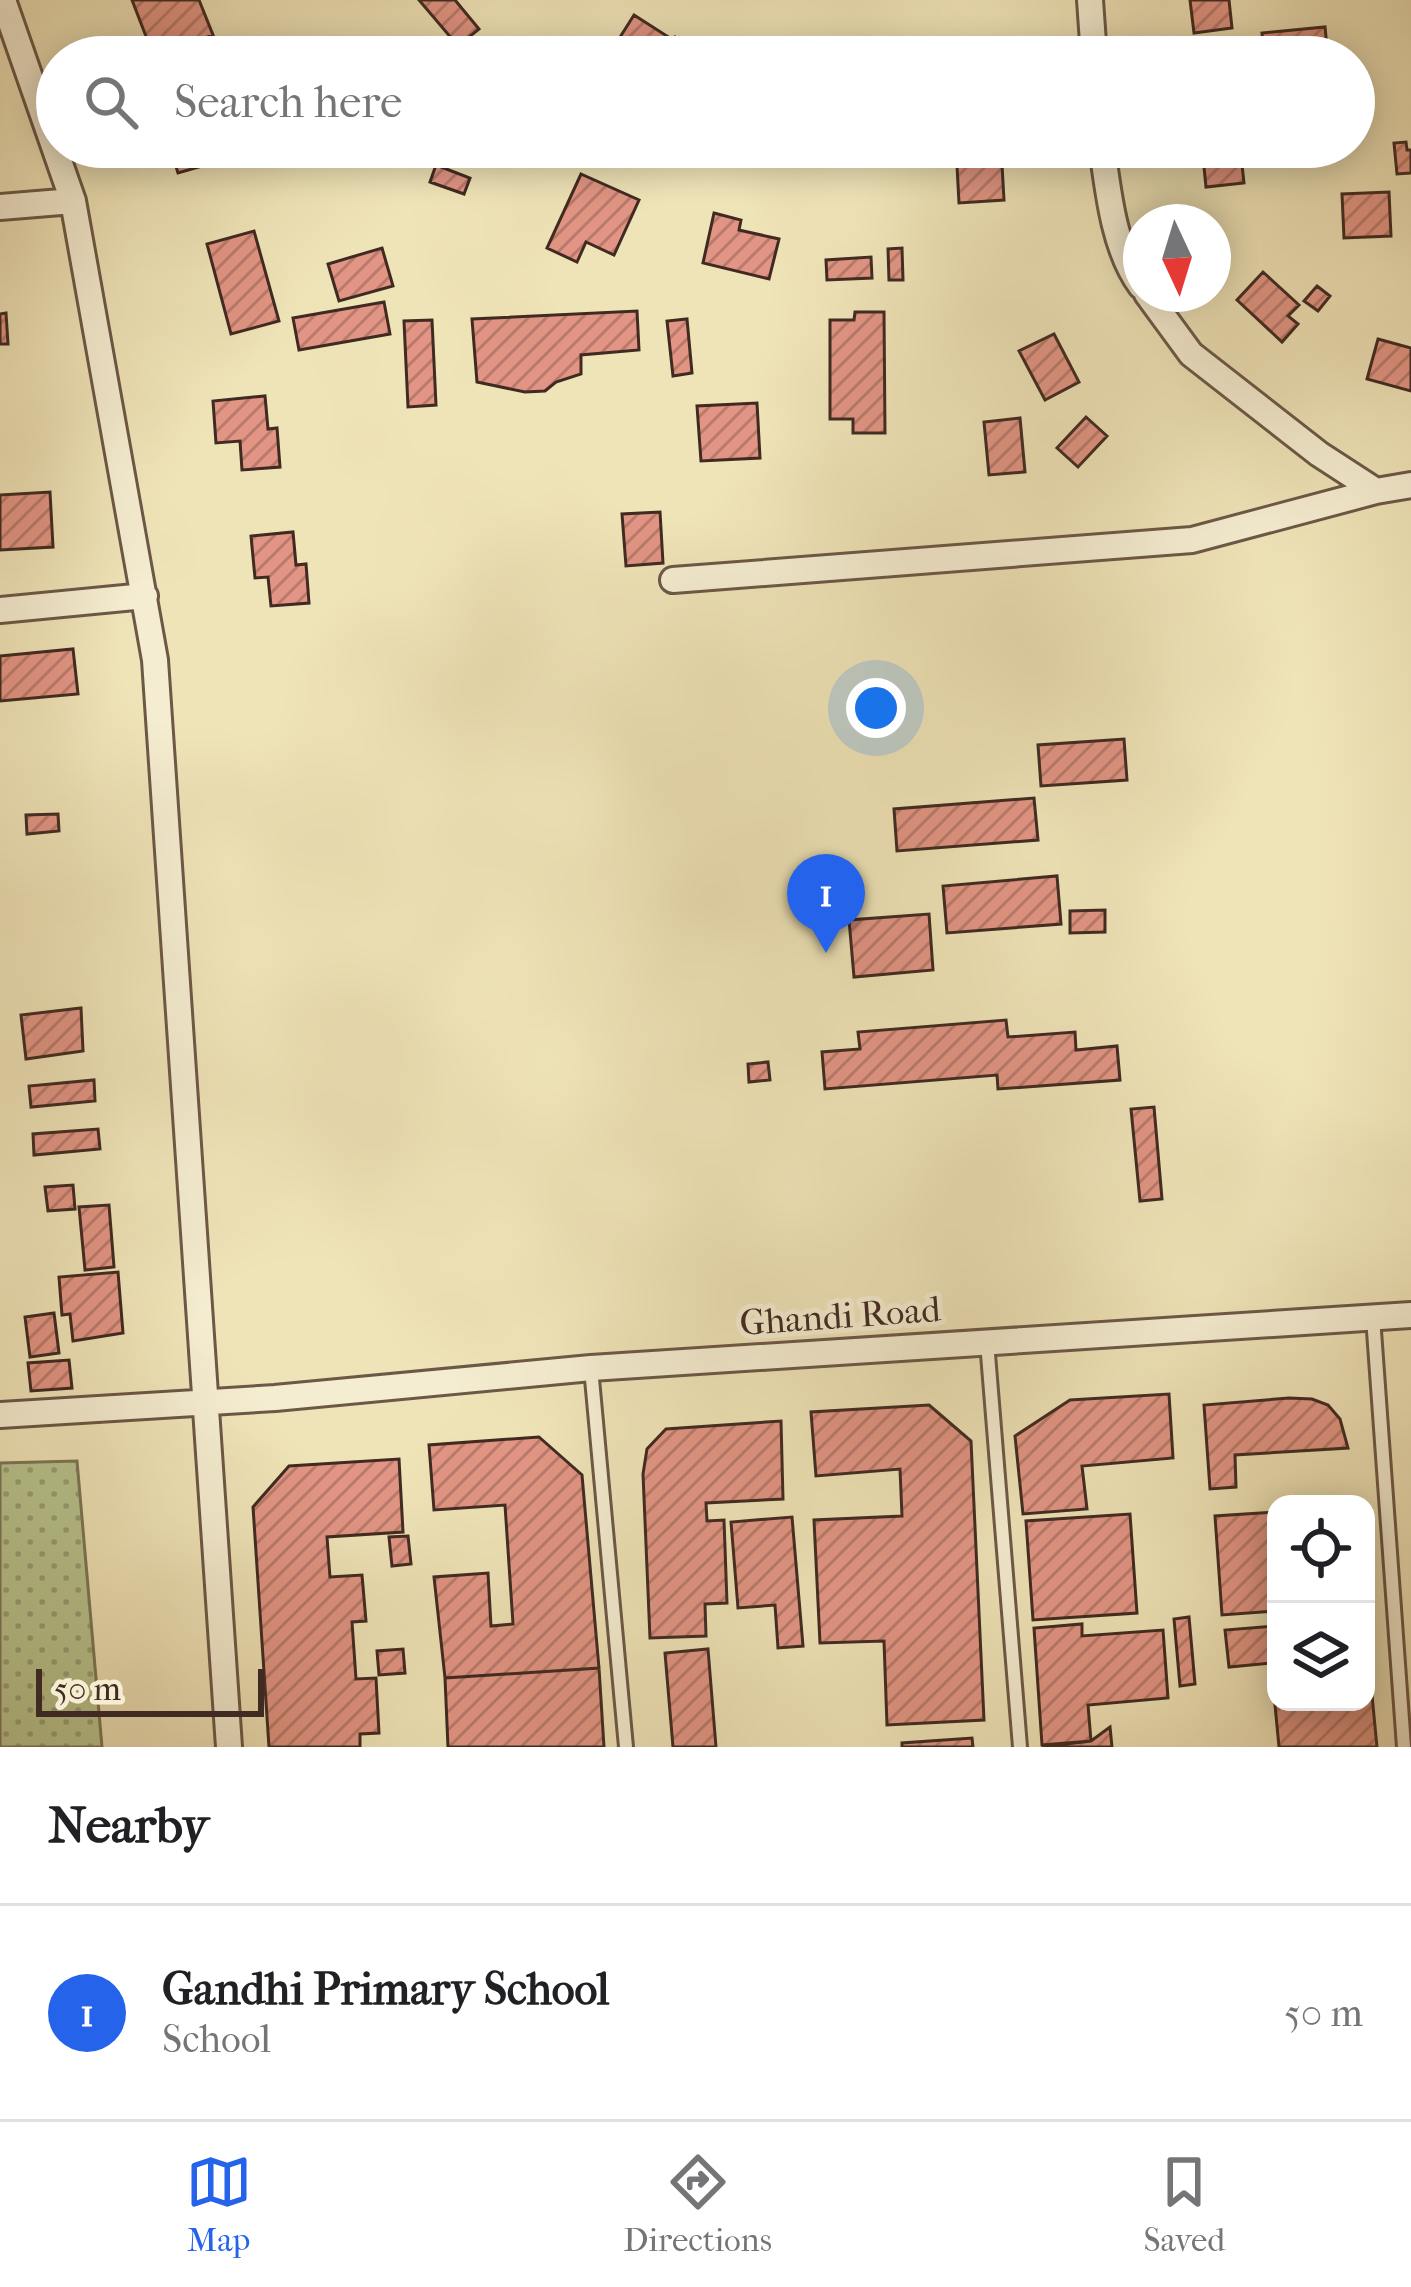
<!DOCTYPE html>
<style>
:root{--surface:#fff;--page:#f2f2f2;--text:#202124;--muted:#757577;--line:#e0e0e0;--accent:#2563eb}
body{margin:0;font-family:"IM FELL French Canon",serif;background:var(--page);color:var(--text)}
.controls{position:absolute;right:36px;bottom:36px;display:grid;overflow:hidden;border-radius:24px;box-shadow:0 6px 30px #0003}
.controls button{width:108px;height:108px;display:grid;place-items:center;padding:0;border:0;border-bottom:3px solid var(--line);background:var(--surface);color:var(--text);font:60px sans-serif}
.compass{position:absolute;left:1123px;top:204px;width:108px;height:108px;border-radius:50%;background:var(--surface);box-shadow:0 6px 30px #0003;rotate:176deg}
.scale{position:absolute;left:36px;bottom:30px;width:228px;box-sizing:border-box;padding-left:12px;border:6px solid #402a21;border-top:0;font-size:33px;line-height:42px;white-space:nowrap;color:#402a21;-webkit-text-stroke:9px #f5edd1;paint-order:stroke}
.you{position:absolute;left:876px;top:708px;width:42px;height:42px;margin:-30px;border:9px solid #fff;border-radius:50%;background:#1a73e8;box-shadow:0 0 0 18px #1a73e833}
.badge{display:grid;place-items:center;width:78px;height:78px;border-radius:50%;background:var(--accent);color:#fff;font-size:39px;font-weight:700}
.pin{position:absolute;translate:-50% -99px;filter:drop-shadow(0 3px 6px #0008)}
.pin::after{content:'';position:absolute;top:63px;width:42px;height:36px;background:inherit;clip-path:polygon(0 0,100% 0,50% 100%)}
.list{margin:0;padding:0;list-style:none}
h2{display:flex;justify-content:space-between;align-items:center;height:156px;margin:0;padding:0 48px;font-size:51px}
h2 small{font-size:39px;font-weight:400;color:var(--muted)}
.list li{display:grid;grid-template-columns:78px 1fr auto;gap:36px;align-items:center;box-sizing:border-box;height:216px;padding:0 48px;border-top:3px solid var(--line)}
.list b{display:block;font-size:45px;white-space:nowrap}
.list p{margin:0;font-size:39px;white-space:nowrap;color:var(--muted)}
.list em{font-size:39px;font-style:normal;color:var(--muted)}
.icon{flex:none;width:66px;height:66px;fill:none;stroke:currentColor;stroke-width:2;stroke-linecap:round;stroke-linejoin:round}
.map{position:relative;flex:none;width:1411px;height:1747px;overflow:hidden}
.search{position:absolute;background:var(--surface);box-shadow:0 6px 30px #0003;left:36px;right:36px;top:36px;height:132px;display:flex;align-items:center;gap:30px;box-sizing:border-box;padding:0 42px;border-radius:66px;color:var(--muted);font-size:45px}
.sheet{height:372px;background:var(--surface)}
nav{display:flex;justify-content:space-around;align-items:center;box-sizing:border-box;height:168px;border-top:3px solid var(--line);background:var(--surface);font-size:33px;color:var(--muted)}
nav a{display:grid;justify-items:center;gap:6px}
nav .on{color:var(--accent)}
.map>svg:first-child{display:block}
.park{fill:url(#park-dots);stroke:#7c7758;stroke-width:3}
.building{fill:url(#building-hatch);stroke:#402a21;stroke-width:3}
.lines{fill:none;stroke-linecap:round;stroke-linejoin:round}
.lane-casing{stroke:#6c5847;stroke-width:18}
.street-casing{stroke:#6c5847;stroke-width:30}
.lane{stroke:#f5edd1;stroke-width:12}
.street{stroke:#f5edd1;stroke-width:24}
.labels{text-anchor:middle;dominant-baseline:central;stroke-width:10;stroke-linejoin:round;paint-order:stroke}
.street-label{font-size:36px;fill:#402a21;stroke:#f5edd1}
</style>
<div class="map">
<svg width="1411" height="1747" viewBox="0 0 1411 1747">
<defs>
<pattern id="park-dots" width="8" height="8" patternUnits="userSpaceOnUse" patternTransform="scale(3)"><rect width="8" height="8" fill="#b8c48f"/><path d="M2 2h.1M6 6h.1" fill="none" stroke="#979f74" stroke-width="1.8" stroke-linecap="round"/></pattern>
<pattern id="building-hatch" width="6" height="6" patternUnits="userSpaceOnUse" patternTransform="scale(3)"><rect width="6" height="6" fill="#e29584"/><path d="M-1 1l2-2M0 6l6-6M5 7l2-2" fill="none" stroke="#b97a6c"/></pattern>
</defs>
<rect width="100%" height="100%" fill="#efe4b8"/>
<filter id="stains"><feTurbulence type="fractalNoise" baseFrequency=".00167" numOctaves="4"/><feColorMatrix values="0 0 0 0 .2 0 0 0 0 .09 0 0 0 0 .02 0 0 0 .5 -.17"/></filter>
<radialGradient id="worn" r=".72"><stop offset=".6" stop-color="#630" stop-opacity="0"/><stop offset="1" stop-color="#630" stop-opacity=".3"/></radialGradient>
<path class="park" d="M 77,1461 L 102,1747 L 0,1747 L 0,1463 Z"/>
<path class="building" d="M 132,0 L 199,0 L 213,35 L 154,57 Z
M 419,0 L 455,0 L 479,29 L 458,46 Z
M 1190,0 L 1229,0 L 1232,28 L 1194,33 Z
M 634,15 L 673,40 L 675,37 L 707,57 L 616,57 L 610,53 Z
M 1325,27 L 1328,57 L 1264,57 L 1262,33 Z
M 302,46 L 304,57 L 246,57 L 246,54 Z
M 1406,142 L 1407,150 L 1411,150 L 1411,173 L 1397,174 L 1394,143 Z
M 170,147 L 224,147 L 227,159 L 178,173 Z
M 956,147 L 1001,147 L 1004,200 L 959,203 Z
M 1202,147 L 1240,147 L 1244,183 L 1206,187 Z
M 436,165 L 470,178 L 464,194 L 430,182 Z
M 581,174 L 639,200 L 614,255 L 586,242 L 577,262 L 547,248 Z
M 1389,192 L 1391,236 L 1344,238 L 1342,194 Z
M 714,213 L 741,220 L 739,230 L 779,239 L 769,279 L 703,263 Z
M 254,231 L 279,321 L 231,334 L 207,244 Z
M 382,248 L 393,286 L 339,301 L 328,264 Z
M 902,248 L 903,280 L 889,280 L 888,249 Z
M 871,257 L 872,278 L 827,280 L 826,260 Z
M 1263,272 L 1299,305 L 1288,316 L 1298,324 L 1282,342 L 1237,300 Z
M 1317,286 L 1330,296 L 1318,311 L 1304,301 Z
M 384,302 L 390,334 L 299,350 L 293,318 Z
M 637,311 L 639,350 L 581,355 L 581,374 L 556,382 L 545,391 L 525,392 L 477,382 L 472,319 Z
M 855,312 L 884,312 L 885,433 L 853,433 L 853,419 L 830,419 L 830,320 L 854,320 Z
M 6,313 L 8,344 L 0,344 L 0,314 Z
M 687,319 L 692,373 L 673,376 L 667,321 Z
M 432,320 L 436,405 L 408,407 L 404,321 Z
M 1054,334 L 1079,382 L 1045,400 L 1019,351 Z
M 1378,339 L 1411,348 L 1411,391 L 1367,379 Z
M 265,396 L 268,429 L 277,428 L 280,467 L 242,470 L 240,441 L 216,443 L 213,401 Z
M 757,403 L 760,458 L 701,461 L 697,406 Z
M 1086,417 L 1107,436 L 1078,467 L 1057,448 Z
M 1020,418 L 1025,472 L 989,475 L 984,422 Z
M 50,492 L 53,547 L 0,550 L 0,495 Z
M 660,512 L 663,563 L 626,566 L 622,514 Z
M 293,532 L 296,565 L 306,564 L 309,603 L 271,606 L 268,577 L 255,578 L 251,536 Z
M 73,649 L 78,694 L 0,701 L 0,656 Z
M 1124,739 L 1127,780 L 1041,786 L 1038,745 Z
M 1034,798 L 1038,840 L 897,851 L 894,809 Z
M 58,814 L 59,831 L 27,834 L 26,815 Z
M 1057,876 L 1061,924 L 947,933 L 943,886 Z
M 1105,910 L 1105,932 L 1070,933 L 1070,911 Z
M 929,914 L 933,970 L 854,977 L 849,920 Z
M 81,1008 L 83,1051 L 26,1059 L 21,1015 Z
M 1006,1020 L 1008,1037 L 1075,1032 L 1076,1050 L 1117,1046 L 1120,1080 L 998,1089 L 997,1075 L 825,1089 L 822,1052 L 860,1049 L 858,1032 Z
M 768,1062 L 770,1080 L 749,1082 L 748,1064 Z
M 94,1080 L 95,1101 L 31,1107 L 29,1086 Z
M 1154,1107 L 1162,1199 L 1140,1201 L 1131,1109 Z
M 98,1129 L 100,1149 L 34,1155 L 33,1134 Z
M 73,1185 L 75,1209 L 48,1211 L 45,1187 Z
M 109,1205 L 114,1267 L 85,1270 L 79,1207 Z
M 118,1272 L 123,1333 L 73,1341 L 70,1314 L 62,1315 L 59,1277 Z
M 54,1313 L 59,1353 L 30,1357 L 25,1317 Z
M 69,1360 L 72,1388 L 31,1391 L 28,1363 Z
M 1169,1394 L 1173,1458 L 1082,1466 L 1087,1509 L 1023,1514 L 1015,1436 L 1070,1400 Z
M 1289,1398 L 1312,1399 L 1328,1405 L 1340,1419 L 1348,1448 L 1235,1455 L 1236,1487 L 1210,1489 L 1204,1405 Z
M 929,1405 L 971,1441 L 984,1720 L 887,1725 L 884,1641 L 820,1643 L 814,1520 L 902,1516 L 900,1469 L 816,1476 L 811,1412 Z
M 781,1421 L 783,1499 L 706,1503 L 707,1521 L 724,1520 L 727,1603 L 705,1604 L 706,1636 L 650,1638 L 643,1474 L 647,1449 L 666,1429 Z
M 539,1437 L 582,1475 L 599,1668 L 445,1678 L 434,1577 L 488,1573 L 491,1626 L 513,1624 L 505,1505 L 434,1510 L 429,1445 Z
M 399,1459 L 403,1532 L 327,1537 L 330,1577 L 362,1575 L 366,1621 L 352,1622 L 356,1679 L 376,1678 L 379,1733 L 360,1734 L 360,1747 L 269,1747 L 253,1507 L 289,1466 Z
M 1276,1512 L 1276,1611 L 1222,1615 L 1215,1516 Z
M 1130,1514 L 1137,1613 L 1033,1620 L 1026,1521 Z
M 792,1517 L 803,1646 L 778,1648 L 775,1605 L 738,1608 L 731,1522 Z
M 408,1536 L 411,1564 L 392,1566 L 389,1537 Z
M 1189,1617 L 1195,1684 L 1180,1686 L 1174,1619 Z
M 1082,1624 L 1082,1636 L 1163,1630 L 1168,1698 L 1088,1705 L 1091,1741 L 1042,1745 L 1034,1628 Z
M 1276,1626 L 1276,1702 L 1366,1702 L 1366,1633 L 1377,1747 L 1279,1747 L 1271,1663 L 1229,1667 L 1225,1630 Z
M 403,1649 L 405,1673 L 379,1675 L 377,1651 Z
M 708,1649 L 716,1747 L 673,1747 L 665,1653 Z
M 599,1668 L 604,1747 L 448,1747 L 445,1678 Z
M 1110,1727 L 1112,1747 L 1042,1747 L 1091,1741 Z
M 972,1738 L 973,1747 L 902,1747 L 902,1743 Z"/>
<g class="lines">
<g class="lane-casing">
<path id="lane" d="M 1373,1317 L 1404,1747
M 987,1342 L 1020,1747
M 591,1368 L 626,1747"/>
</g>
<g class="street-casing">
<path id="street" d="M 3,0 L 73,201 L 155,660 L 229,1747
M 1090,0 L 1094,57
M 1102,147 C 1108,191 1114,250 1141,286
M 0,207 L 73,201
M 1147,294 L 1191,354 L 1319,454 L 1376,491 L 1411,485
M 673,580 L 1192,540 L 1376,491
M 0,610 L 145,596
M 0,1415 L 275,1398 L 591,1368 L 1411,1315"/>
</g>
<use href="#lane" class="lane"/>
<use href="#street" class="street"/>
</g>
<g class="labels">
<g class="street-label">
<text transform="translate(840 1316) rotate(-4)">Ghandi Road</text>
</g>
</g>
<rect width="100%" height="100%" filter="url(#stains)"/>
<rect width="100%" height="100%" fill="url(#worn)"/>
</svg>
<div class="controls">
<button><svg class="icon" aria-label="locate" viewBox="0 0 24 24"><circle cx="12" cy="12" r="6"/><path d="M12 2v4M12 18v4M2 12h4M18 12h4"/></svg></button>
<button><svg class="icon" aria-label="layers" viewBox="0 0 24 24"><path d="M12 4l9 5-9 5-9-5zM3 14l9 5 9-5"/></svg></button>
</div>
<svg class="compass" viewBox="-18 -18 36 36"><path d="M0-13l5 13h-10z" fill="#e53935"/><path d="M0 13l5-13h-10z" fill="#757577"/></svg>
<div class="scale">50 m</div>
<div class="you"></div>
<div class="pin badge" style="left:826px;top:953px">1</div>
<div class="search"><svg class="icon" aria-label="search" viewBox="0 0 24 24"><circle cx="10" cy="10" r="6"/><path d="M15 15l6 6"/></svg>Search here</div>
</div>
<section class="sheet">
<h2>Nearby<small></small></h2>
<ul class="list">
<li><span class="badge">1</span><div><b>Gandhi Primary School</b><p>School</p></div><em>50 m</em></li>
</ul>
</section>
<nav>
<a class="on"><svg class="icon" aria-label="map" viewBox="0 0 24 24"><path d="M3 6l6-2 6 2 6-2v14l-6 2-6-2-6 2zM9 4v14M15 6v14"/></svg>Map</a>
<a><svg class="icon" aria-label="directions" viewBox="0 0 24 24"><path d="M12 3l9 9-9 9-9-9zM9 14v-3h6M13 9l2 2-2 2"/></svg>Directions</a>
<a><svg class="icon" aria-label="saved" viewBox="0 0 24 24"><path d="M7 4h10v16l-5-4-5 4z"/></svg>Saved</a>
</nav>
